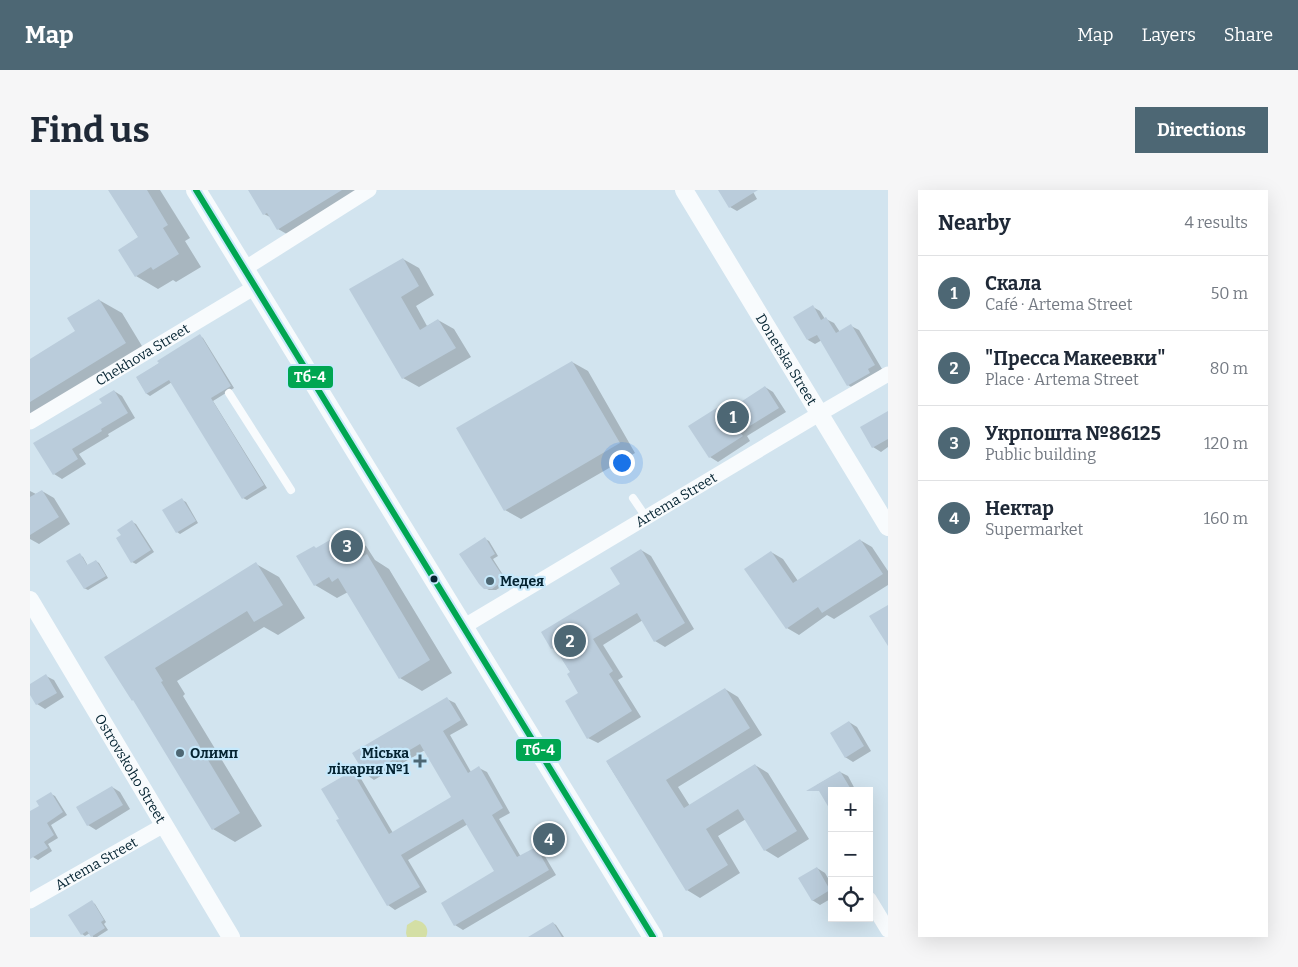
<!DOCTYPE html>
<meta charset="utf-8">
<style>
:root{--surface:#fff;--page:#f6f6f7;--text:#1f2937;--muted:#747a83;--line:#e0e1e3;--accent:#4d6774}
body{margin:0;font-family:Bitter,serif;background:var(--page);color:var(--text)}
.controls{position:absolute;right:15px;bottom:15px;display:grid;overflow:hidden;border-radius:0px;box-shadow:0 5px 20px #0002}
.controls button{width:45px;height:45px;display:grid;place-items:center;padding:0;border:0;border-bottom:1px solid var(--line);background:var(--surface);color:var(--text);font:25px sans-serif}
.you{position:absolute;left:591px;top:272px;width:18px;height:18px;margin:-12px;border:4px solid #fff;border-radius:50%;background:#1a73e8;box-shadow:0 0 0 8px #1a73e833}
.badge{display:grid;place-items:center;width:32px;height:32px;border-radius:50%;background:var(--accent);color:#fff;font-size:16px;font-weight:700}
.pin{position:absolute;translate:-50% -50%;border:2px solid #fff;box-shadow:0 1px 5px #0006}
.list{margin:0;padding:0;list-style:none}
h2{display:flex;justify-content:space-between;align-items:center;height:65px;margin:0;padding:0 20px;font-size:21px}
h2 small{font-size:16px;font-weight:400;color:var(--muted)}
.list li{display:grid;grid-template-columns:32px 1fr auto;gap:15px;align-items:center;box-sizing:border-box;height:75px;padding:0 20px;border-top:1px solid var(--line)}
.list b{display:block;font-size:19px;white-space:nowrap}
.list p{margin:0;font-size:16px;white-space:nowrap;color:var(--muted)}
.list em{font-size:16px;font-style:normal;color:var(--muted)}
.icon{flex:none;width:28px;height:28px;fill:none;stroke:currentColor;stroke-width:2;stroke-linecap:round;stroke-linejoin:round}
.map{position:relative;flex:none;width:858px;height:747px;overflow:hidden;border-radius:0px}
header{display:flex;align-items:center;gap:30px;box-sizing:border-box;height:70px;padding:0 25px;background:var(--accent);color:#fff}
header strong{font-size:24px}
nav{display:flex;gap:28px;margin-inline-start:auto;font-size:18px}
.intro{display:flex;align-items:center;justify-content:space-between;box-sizing:border-box;height:120px;padding:0 30px}
h1{margin:0;font-size:35px}
.button{padding:12px 22px;border-radius:0px;background:var(--accent);color:#fff;font-size:18px;font-weight:700}
main{display:flex;gap:30px;padding:0 30px}
aside{flex:1;background:var(--surface);border-radius:0px;box-shadow:0 5px 20px #0002}
.map>svg:first-child{display:block}
.green{fill:#d4dfa5}
.shadow{fill:#0003}
.building{fill:#baccdb}
.lines{fill:none;stroke-linecap:round;stroke-linejoin:round}
.service{stroke:#f8fbfd;stroke-width:8}
.minor{stroke:#f8fbfd;stroke-width:15}
.tertiary{stroke:#f8fbfd;stroke-width:18}
.secondary{stroke:#f8fbfd;stroke-width:20}
.bus-1-casing{stroke:#c6e8fb;stroke-width:10}
.bus-1{stroke:#00a651;stroke-width:6}
.bus-dot{fill:#052432;stroke:#c6e8fb;stroke-width:2}
.poi-dot{fill:#4d6774;stroke:#c6e8fb;stroke-width:2}
.labels{text-anchor:middle;dominant-baseline:central;stroke-width:4.5;stroke-linejoin:round;paint-order:stroke}
.street-label{font-size:14px;fill:#052432;stroke:#c6e8fb}
.poi-label{font-size:14px;font-weight:bold;fill:#052432;stroke:#c6e8fb;text-anchor:start}
.line-badge{stroke:#c6e8fb;stroke-width:2}
.badge-label{font-size:14px;text-anchor:middle;font-weight:bold;fill:#fff}
</style>
<header>
<strong>Map</strong>
<nav><a>Map</a><a>Layers</a><a>Share</a></nav>
</header>
<div class="intro"><h1>Find us</h1><a class="button">Directions</a></div>
<main>
<div class="map">
<svg width="858" height="747" viewBox="0 0 858 747">
<rect width="100%" height="100%" fill="#d2e4ef"/>
<path class="green" d="M 385,730 C 394,731 400,738 396,747 L 377,747 L 376,743 L 377,735 Z"/>
<path class="shadow" d="M 80,0 L 130,0 L 160,48 L 155,51 L 171,77 L 146,92 L 143,90 L 128,99 L 106,86 L 109,48 Z
M 219,0 L 338,0 L 262,47 L 248,39 L 242,28 L 234,24 Z
M 689,0 L 722,0 L 727,9 L 707,21 L 700,17 Z
M 373,69 L 389,78 L 404,105 L 386,116 L 397,136 L 408,130 L 424,139 L 441,167 L 389,197 L 373,188 L 321,99 Z
M 69,110 L 92,123 L 118,166 L 0,238 L 0,171 L 47,142 Z
M 783,117 L 790,121 L 795,129 L 796,129 L 804,133 L 810,142 L 821,136 L 829,140 L 852,179 L 826,200 L 818,195 L 792,150 L 785,154 L 778,150 Z
M 170,146 L 173,148 L 204,198 L 183,211 L 237,298 L 217,310 L 213,308 L 142,192 L 120,206 L 117,204 L 107,188 Z
M 542,172 L 558,181 L 605,263 L 491,329 L 475,320 Z
M 735,197 L 743,202 L 756,222 L 717,246 L 720,251 L 688,272 L 680,267 L 696,213 L 703,218 Z
M 84,201 L 92,206 L 105,228 L 78,244 L 79,246 L 49,264 L 56,274 L 32,289 L 24,284 L 5,254 L 74,214 Z
M 856,224 L 858,225 L 858,257 L 851,262 L 843,257 Z
M 0,301 L 6,304 L 12,301 L 24,308 L 40,334 L 9,354 L 0,349 Z
M 152,310 L 156,312 L 168,333 L 150,344 L 147,342 Z
M 102,332 L 106,334 L 124,362 L 106,374 L 102,372 L 92,345 Z
M 314,343 L 336,356 L 345,370 L 359,379 L 422,483 L 392,501 L 370,488 L 318,402 L 307,408 L 285,395 L 287,359 Z
M 455,349 L 459,351 L 468,366 L 463,369 L 475,388 L 476,392 L 474,395 L 466,400 L 459,400 L 455,398 Z
M 830,350 L 842,357 L 858,381 L 858,395 L 804,429 L 797,425 L 769,445 L 757,438 L 741,362 L 753,369 L 768,391 Z
M 611,360 L 621,366 L 664,439 L 635,457 L 625,451 L 613,430 L 573,455 L 593,487 L 588,490 L 611,527 L 568,553 L 558,548 L 550,503 L 541,483 L 528,462 L 522,458 L 592,395 Z
M 50,365 L 53,367 L 58,376 L 66,371 L 69,373 L 78,388 L 58,400 L 54,398 Z
M 226,374 L 249,387 L 275,428 L 248,445 L 234,437 L 147,491 L 155,504 L 153,506 L 232,636 L 205,652 L 183,639 L 106,512 L 76,467 Z
M 16,486 L 24,490 L 34,507 L 15,519 L 7,514 L 0,503 L 0,495 Z
M 695,499 L 708,507 L 732,545 L 648,597 L 660,616 L 725,575 L 738,583 L 779,649 L 748,668 L 735,660 L 716,629 L 688,646 L 710,683 L 670,708 L 657,700 L 577,572 Z
M 417,509 L 425,513 L 438,535 L 420,545 L 441,582 L 449,578 L 457,582 L 480,623 L 469,629 L 491,667 L 506,658 L 513,663 L 526,685 L 433,740 L 425,735 L 466,682 L 438,634 L 378,670 L 397,702 L 365,720 L 358,715 L 310,629 L 322,583 L 330,587 L 363,643 L 423,608 L 395,560 L 344,590 L 337,585 Z
M 819,532 L 827,537 L 841,561 L 823,572 L 815,567 Z
M 810,582 L 818,586 L 826,601 L 802,601 L 787,595 Z
M 82,597 L 90,602 L 100,619 L 66,640 L 58,635 L 47,618 Z
M 21,604 L 25,606 L 37,625 L 21,635 L 28,648 L 18,654 L 22,661 L 8,670 L 3,667 L 0,662 L 0,623 L 11,616 Z
M 519,636 L 523,638 L 534,658 L 522,664 L 519,662 Z
M 787,678 L 795,683 L 802,695 L 802,708 L 790,715 L 782,710 Z
M 62,712 L 65,714 L 76,732 L 74,734 L 78,740 L 67,747 L 63,747 L 60,743 L 55,746 L 52,744 Z
M 523,733 L 526,735 L 534,747 L 500,747 Z"/>
<path class="building" d="M 78,0 L 117,0 L 138,35 L 133,38 L 149,64 L 123,80 L 121,77 L 105,87 L 88,60 L 108,47 Z
M 218,0 L 312,0 L 247,40 L 237,23 L 233,25 Z
M 688,0 L 728,0 L 699,18 Z
M 373,68 L 389,96 L 371,107 L 390,140 L 408,129 L 426,158 L 372,189 L 319,99 Z
M 69,109 L 96,153 L 0,212 L 0,169 L 45,141 L 37,128 Z
M 783,115 L 791,130 L 796,127 L 806,143 L 821,134 L 845,175 L 838,179 L 840,183 L 817,196 L 787,145 L 777,150 L 763,127 Z
M 170,144 L 201,196 L 181,208 L 234,295 L 212,309 L 139,190 L 116,204 L 106,187 L 129,173 L 127,171 Z
M 542,171 L 590,253 L 474,321 L 426,238 Z
M 735,196 L 749,218 L 710,242 L 713,246 L 679,268 L 658,236 L 696,212 L 700,219 Z
M 84,200 L 98,223 L 71,239 L 72,241 L 42,259 L 48,269 L 23,285 L 3,253 L 72,213 L 69,209 Z
M 858,221 L 858,249 L 842,258 L 830,237 Z
M 12,300 L 29,327 L 0,345 L 0,307 Z
M 152,308 L 166,331 L 146,343 L 132,320 Z
M 102,330 L 121,360 L 101,373 L 86,348 L 91,345 L 87,340 Z
M 314,342 L 330,368 L 337,364 L 400,470 L 369,489 L 308,388 L 302,392 L 299,387 L 284,396 L 266,366 L 284,356 L 286,358 Z
M 455,347 L 465,364 L 460,367 L 472,385 L 472,390 L 470,393 L 462,399 L 454,399 L 449,394 L 429,364 Z
M 830,349 L 853,384 L 792,423 L 788,417 L 756,439 L 714,379 L 741,361 L 763,393 Z
M 611,359 L 655,433 L 624,452 L 607,423 L 563,449 L 583,481 L 579,484 L 602,521 L 557,549 L 535,511 L 548,503 L 537,484 L 540,482 L 524,457 L 521,459 L 511,442 L 590,394 L 580,378 Z
M 50,363 L 57,375 L 66,370 L 76,386 L 54,399 L 36,371 Z
M 226,372 L 253,415 L 224,432 L 217,421 L 125,478 L 133,491 L 131,492 L 210,623 L 182,640 L 103,510 L 102,511 L 74,467 Z
M 858,415 L 858,456 L 839,426 Z
M 16,484 L 27,503 L 6,515 L 0,505 L 0,494 Z
M 695,498 L 720,538 L 636,590 L 654,618 L 725,574 L 767,641 L 734,661 L 708,619 L 676,639 L 698,675 L 656,701 L 576,571 Z
M 417,507 L 431,530 L 413,541 L 438,583 L 449,576 L 473,618 L 462,625 L 487,667 L 506,657 L 519,680 L 424,736 L 411,713 L 464,681 L 433,629 L 371,665 L 390,697 L 357,716 L 306,630 L 309,629 L 291,599 L 322,581 L 359,644 L 421,607 L 390,554 L 336,586 L 322,563 Z
M 819,531 L 834,556 L 815,568 L 800,543 Z
M 810,581 L 822,601 L 802,601 L 802,623 L 789,601 L 776,601 Z
M 82,596 L 93,615 L 57,636 L 46,617 Z
M 21,602 L 33,622 L 17,633 L 24,645 L 14,652 L 18,658 L 0,669 L 0,621 L 9,616 L 6,611 Z
M 519,634 L 531,656 L 518,663 L 506,642 Z
M 787,677 L 800,700 L 782,711 L 768,688 Z
M 62,710 L 74,730 L 71,732 L 75,738 L 61,747 L 57,741 L 51,745 L 38,725 Z
M 523,732 L 532,747 L 498,747 Z"/>
<g class="lines">
<path class="service" d="M 199,203 L 261,300
M 603,308 L 616,327"/>
<g class="minor">
<path d="M 214,79 L 339,0"/>
<path id="s1" d="M 0,232 L 225,97"/>
<path id="s2" d="M 433,437 L 789,224 L 858,184"/>
<path d="M 839,709 L 858,740"/>
<path id="s3" d="M 0,711 L 134,635"/>
</g>
<g class="tertiary">
<path id="s4" d="M 654,0 L 858,337"/>
<path id="s5" d="M 0,410 L 201,747"/>
</g>
<path class="secondary" d="M 166,0 L 623,747"/>
<g class="bus-1-casing">
<path id="bus-1" d="M 166,0 L 623,747"/>
</g>
<use href="#bus-1" class="bus-1"/>
</g>
<circle class="bus-dot" cx="404" cy="389" r="4.5"/>
<g class="poi-dot">
<circle cx="460" cy="391" r="5"/>
<circle cx="150" cy="563" r="5"/>
<path d="M387.5 563.5h5v5h5v5h-5v5h-5v-5h-5v-5h5z"/>
</g>
<g class="labels">
<g class="street-label">
<text stroke="none"><textPath href="#s1" startOffset="131">Chekhova Street</textPath></text>
<text stroke="none"><textPath href="#s4" startOffset="198">Donetska Street</textPath></text>
<text stroke="none"><textPath href="#s2" startOffset="248">Artema Street</textPath></text>
<text stroke="none"><textPath href="#s5" startOffset="196">Ostrovskoho Street</textPath></text>
<text stroke="none"><textPath href="#s3" startOffset="76">Artema Street</textPath></text>
</g>
<g class="poi-label">
<text x="470" y="391">Медея</text>
<text x="160" y="563">Олимп</text>
<text x="379" y="563" text-anchor="end">Міська<tspan x="379" dy="16">лікарня №1</tspan></text>
</g>
</g>
<g class="line-badge">
<rect x="257" y="175" width="47" height="24" rx="5" fill="#00a651"/>
<rect x="485" y="548" width="47" height="24" rx="5" fill="#00a651"/>
</g>
<g class="badge-label">
<text x="280" y="192">Тб-4</text>
<text x="509" y="565">Тб-4</text>
</g>
</svg>
<div class="controls">
<button>+</button>
<button>−</button>
<button><svg class="icon" aria-label="locate" viewBox="0 0 24 24"><circle cx="12" cy="12" r="6"/><path d="M12 2v4M12 18v4M2 12h4M18 12h4"/></svg></button>
</div>
<div class="you"></div>
<div class="pin badge" style="left:703px;top:227px">1</div>
<div class="pin badge" style="left:540px;top:451px">2</div>
<div class="pin badge" style="left:317px;top:356px">3</div>
<div class="pin badge" style="left:519px;top:649px">4</div>
</div>
<aside>
<h2>Nearby<small>4 results</small></h2>
<ul class="list">
<li><span class="badge">1</span><div><b>Скала</b><p>Café · Artema Street</p></div><em>50 m</em></li>
<li><span class="badge">2</span><div><b>&quot;Пресса Макеевки&quot;</b><p>Place · Artema Street</p></div><em>80 m</em></li>
<li><span class="badge">3</span><div><b>Укрпошта №86125</b><p>Public building</p></div><em>120 m</em></li>
<li><span class="badge">4</span><div><b>Нектар</b><p>Supermarket</p></div><em>160 m</em></li>
</ul>
</aside>
</main>
